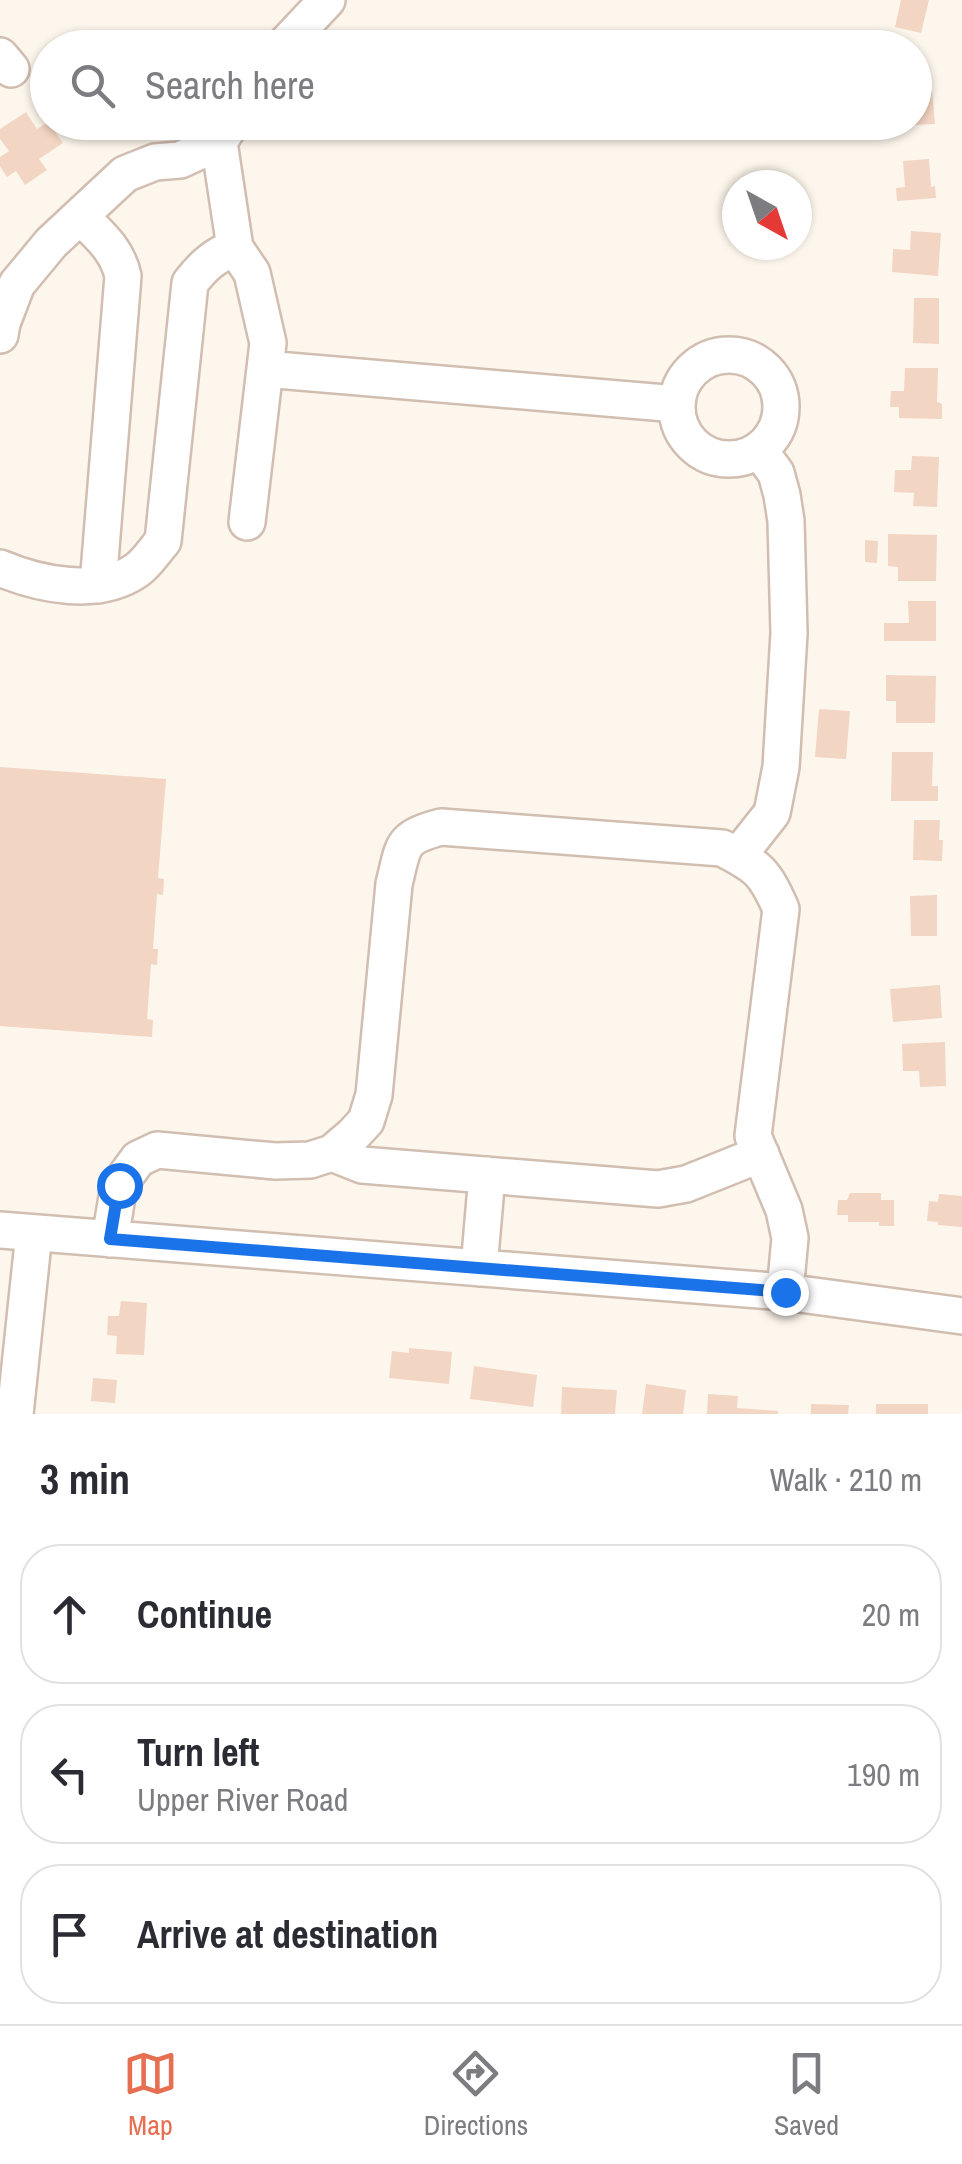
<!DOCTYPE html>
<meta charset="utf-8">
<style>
:root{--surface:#fff;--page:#f7f7f7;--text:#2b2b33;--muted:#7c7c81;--line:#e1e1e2;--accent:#e76f51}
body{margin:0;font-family:"Archivo Narrow",sans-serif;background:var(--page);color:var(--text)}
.compass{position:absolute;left:722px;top:170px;width:90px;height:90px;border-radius:50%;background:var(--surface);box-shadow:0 2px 8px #0004;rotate:140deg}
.stop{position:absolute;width:30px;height:30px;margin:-22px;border:8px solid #1a73e8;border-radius:50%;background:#fff}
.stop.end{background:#1a73e8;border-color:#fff;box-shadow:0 2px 10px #0008}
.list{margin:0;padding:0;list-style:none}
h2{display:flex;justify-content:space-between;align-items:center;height:130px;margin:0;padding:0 40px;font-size:42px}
h2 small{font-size:32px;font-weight:400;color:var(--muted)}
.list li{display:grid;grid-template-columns:65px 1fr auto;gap:30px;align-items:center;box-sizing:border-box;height:140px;margin:0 20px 20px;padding:0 20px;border:2px solid var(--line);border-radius:40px}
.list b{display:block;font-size:38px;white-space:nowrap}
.list p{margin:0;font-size:32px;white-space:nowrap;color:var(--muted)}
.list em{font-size:32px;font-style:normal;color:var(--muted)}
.icon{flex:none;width:55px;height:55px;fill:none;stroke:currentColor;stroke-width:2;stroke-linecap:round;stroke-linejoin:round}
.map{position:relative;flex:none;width:962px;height:1414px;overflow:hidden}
.search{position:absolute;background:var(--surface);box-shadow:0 2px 8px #0004;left:30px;right:30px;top:30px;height:110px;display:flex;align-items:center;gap:25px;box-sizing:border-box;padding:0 35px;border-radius:55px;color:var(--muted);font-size:38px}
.sheet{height:610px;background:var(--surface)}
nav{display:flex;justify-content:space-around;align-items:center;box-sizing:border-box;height:140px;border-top:2px solid var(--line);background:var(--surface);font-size:28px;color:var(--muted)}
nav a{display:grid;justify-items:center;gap:5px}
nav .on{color:var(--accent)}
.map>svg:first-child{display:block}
.building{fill:#f3d5c3}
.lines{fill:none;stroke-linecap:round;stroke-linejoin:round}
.minor-casing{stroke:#d1beb0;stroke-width:40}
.minor{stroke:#fff;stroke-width:35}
.route{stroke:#1a73e8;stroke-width:12}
</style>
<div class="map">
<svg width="962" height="1414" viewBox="0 0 962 1414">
<rect width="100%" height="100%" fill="#fdf6ec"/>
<path class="building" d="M 901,0 L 929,0 L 921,33 L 895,27 Z
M 931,77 L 935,124 L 914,125 L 914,79 Z
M 26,112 L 37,129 L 48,122 L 63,143 L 39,159 L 47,170 L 25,185 L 16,171 L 7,177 L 0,166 L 0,157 L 9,151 L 0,139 L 0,129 Z
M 929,159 L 931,187 L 935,186 L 936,198 L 897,201 L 896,188 L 905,187 L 903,161 Z
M 911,231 L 941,233 L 938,276 L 892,272 L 893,249 L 910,250 Z
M 914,298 L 939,298 L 939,344 L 913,343 Z
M 905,368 L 938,368 L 937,402 L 942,404 L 942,419 L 899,418 L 899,407 L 890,407 L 891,391 L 904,391 Z
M 912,456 L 939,457 L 937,507 L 913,506 L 914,493 L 894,492 L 895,470 L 911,470 Z
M 888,534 L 937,535 L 936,581 L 898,581 L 898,567 L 888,566 Z
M 865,540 L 878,541 L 877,563 L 865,562 Z
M 908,601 L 936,601 L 936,641 L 884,641 L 884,623 L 909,623 Z
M 886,675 L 936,676 L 935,723 L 896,723 L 896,701 L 886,701 Z
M 819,709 L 850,711 L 846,759 L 815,757 Z
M 892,752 L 933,752 L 932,786 L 938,786 L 938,801 L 891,801 Z
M 0,767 L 166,779 L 158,878 L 164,879 L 163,895 L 157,894 L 153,949 L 158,949 L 157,965 L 151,964 L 147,1019 L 153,1020 L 152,1037 L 0,1026 Z
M 914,820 L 940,820 L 939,840 L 943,840 L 942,861 L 913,860 Z
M 937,895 L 937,936 L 911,936 L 910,896 Z
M 940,985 L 942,1018 L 893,1022 L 890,989 Z
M 945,1042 L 946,1086 L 920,1087 L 919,1071 L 903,1071 L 902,1044 Z
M 850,1193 L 881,1193 L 881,1200 L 894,1200 L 894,1226 L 879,1226 L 879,1222 L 848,1222 L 848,1215 L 837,1215 L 838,1200 L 847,1200 Z
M 939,1194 L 962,1196 L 962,1227 L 938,1225 L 938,1222 L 927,1221 L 929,1201 L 938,1202 Z
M 121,1301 L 147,1303 L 144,1355 L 116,1354 L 117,1336 L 107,1335 L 108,1316 L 119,1316 Z
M 409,1348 L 452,1352 L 449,1384 L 389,1378 L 392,1351 L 409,1353 Z
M 474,1366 L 537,1375 L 533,1407 L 470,1399 Z
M 93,1378 L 117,1380 L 115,1403 L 91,1401 Z
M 646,1384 L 686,1390 L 683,1414 L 642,1414 Z
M 562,1387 L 617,1390 L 615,1414 L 561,1414 Z
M 708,1394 L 738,1396 L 737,1408 L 778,1411 L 778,1414 L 707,1414 Z
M 811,1404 L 849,1405 L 848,1414 L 811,1414 Z
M 876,1404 L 928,1404 L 928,1414 L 876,1414 Z"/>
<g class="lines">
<g class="minor-casing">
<path id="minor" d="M 282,48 L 327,0
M 0,56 L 11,69
M 219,142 L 235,248 L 252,273 L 268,343 L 247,522
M 80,216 C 99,235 117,249 123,276 L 98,585
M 0,335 L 2,323 L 17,284 L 51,243 L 125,174 L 155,162 L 180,160 L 219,142 L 230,125
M677 407a52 52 0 1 1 104 0a52 52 0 1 1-104 0Z
M 265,369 L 677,404
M 0,568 C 40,585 99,597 137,570 C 147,563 155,550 163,541 L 190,283 C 203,266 215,255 235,248
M 738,856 L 772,813 L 781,767 L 789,633 L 786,521 L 782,495 L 776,473 L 759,450
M 332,1153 L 362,1165 L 658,1189 L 686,1184 L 761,1154
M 0,1230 L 785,1292 L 962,1316
M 110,1239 L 119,1185 L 138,1159 L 157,1150 L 275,1161 L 310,1160 L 332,1153 L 353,1135 L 366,1121 L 374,1095 L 394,884 C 404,844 400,838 441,827 L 722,848 C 758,866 765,872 781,909 L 753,1136 L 784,1210 L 790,1238 L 785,1292
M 479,1268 L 487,1175
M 15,1414 L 34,1233"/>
</g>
<use href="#minor" class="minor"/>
</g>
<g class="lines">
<path class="route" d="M 119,1185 L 110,1239 L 785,1292"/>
</g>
</svg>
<svg class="compass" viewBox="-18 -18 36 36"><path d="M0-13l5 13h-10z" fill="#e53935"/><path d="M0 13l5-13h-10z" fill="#7c7c81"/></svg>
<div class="stop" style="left:119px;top:1185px"></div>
<div class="stop end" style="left:785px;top:1292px"></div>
<div class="search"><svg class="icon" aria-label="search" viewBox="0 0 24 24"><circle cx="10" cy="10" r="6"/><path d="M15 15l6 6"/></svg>Search here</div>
</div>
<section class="sheet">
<h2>3 min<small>Walk · 210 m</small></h2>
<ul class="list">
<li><svg class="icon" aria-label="ahead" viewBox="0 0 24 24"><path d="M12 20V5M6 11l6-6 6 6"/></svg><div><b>Continue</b></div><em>20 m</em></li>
<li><svg class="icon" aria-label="left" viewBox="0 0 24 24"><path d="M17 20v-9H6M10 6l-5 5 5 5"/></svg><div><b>Turn left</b><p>Upper River Road</p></div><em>190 m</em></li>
<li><svg class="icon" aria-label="arrive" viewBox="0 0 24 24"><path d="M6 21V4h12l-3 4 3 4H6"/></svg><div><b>Arrive at destination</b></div></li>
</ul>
</section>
<nav>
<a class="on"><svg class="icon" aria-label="map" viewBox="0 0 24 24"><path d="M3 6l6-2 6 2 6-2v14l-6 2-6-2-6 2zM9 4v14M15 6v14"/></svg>Map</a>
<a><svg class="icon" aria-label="directions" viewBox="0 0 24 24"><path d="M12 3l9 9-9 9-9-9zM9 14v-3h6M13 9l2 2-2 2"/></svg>Directions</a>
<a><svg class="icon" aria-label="saved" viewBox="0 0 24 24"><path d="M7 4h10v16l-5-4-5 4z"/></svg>Saved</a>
</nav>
